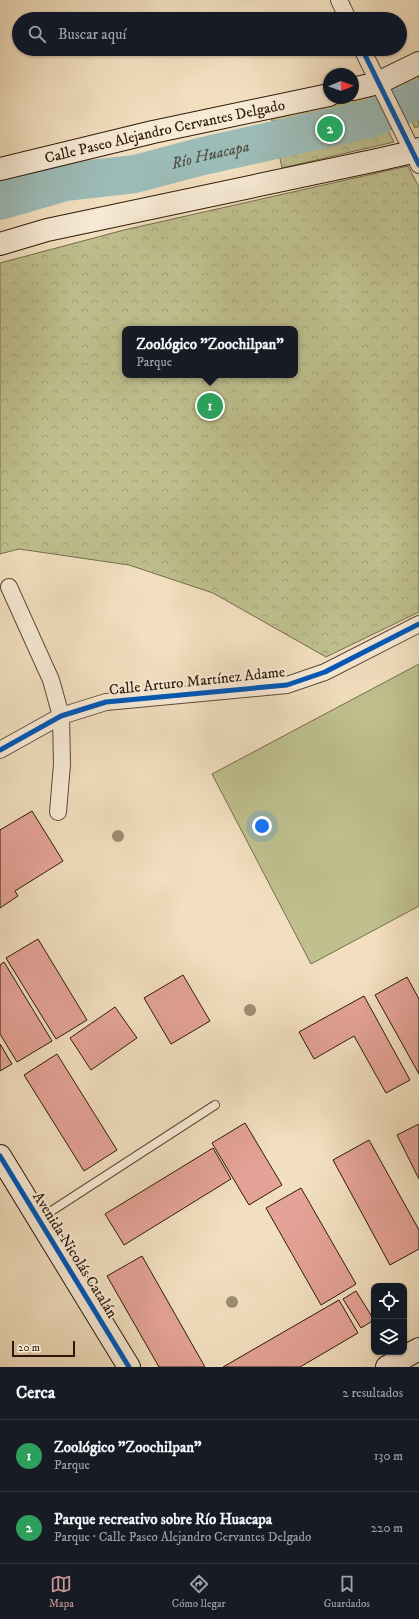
<!DOCTYPE html>
<html lang="es">
<meta charset="utf-8">
<style>
:root{--surface:#171b24;--page:#20242c;--text:#f1f3f6;--muted:#9ea1a6;--line:#363941;--accent:#c59692}
body{margin:0;font-family:"IM FELL DW Pica",serif;background:var(--page);color:var(--text)}
.controls{position:absolute;right:12px;bottom:12px;display:grid;overflow:hidden;border-radius:8px;box-shadow:0 1px 3px #0004}
.controls button{width:36px;height:36px;display:grid;place-items:center;padding:0;border:0;border-bottom:1px solid var(--line);background:var(--surface);color:var(--text);font:20px sans-serif}
.compass{position:absolute;left:323px;top:68px;width:36px;height:36px;border-radius:50%;background:var(--surface);box-shadow:0 1px 3px #0004;rotate:89deg}
.scale{position:absolute;left:12px;bottom:10px;width:63px;box-sizing:border-box;padding-left:4px;border:2px solid #2d1909;border-top:0;font-size:11px;line-height:14px;white-space:nowrap;color:#2d1909;-webkit-text-stroke:3px #f7ead5;paint-order:stroke}
.you{position:absolute;left:262px;top:826px;width:14px;height:14px;margin:-10px;border:3px solid #fff;border-radius:50%;background:#1a73e8;box-shadow:0 0 0 6px #1a73e833}
.badge{display:grid;place-items:center;width:26px;height:26px;border-radius:50%;background:var(--accent);color:#fff;font-size:13px;font-weight:700}
.pin{position:absolute;translate:-50% -50%;border:2px solid #fff;box-shadow:0 1px 4px #0006}
.popup{position:absolute;left:122px;top:326px;width:176px;height:52px;box-sizing:border-box;display:grid;place-content:center;border-radius:8px;background:var(--surface);filter:drop-shadow(0 1px 3px #0005);font-size:13px;white-space:nowrap;color:var(--muted)}
.popup b{font-size:15px;color:var(--text)}
.popup::after{content:'';position:absolute;left:50%;top:100%;margin-left:-8px;border:8px solid transparent;border-top-color:var(--surface)}
.list{margin:0;padding:0;list-style:none}
h2{display:flex;justify-content:space-between;align-items:center;height:52px;margin:0;padding:0 16px;font-size:17px}
h2 small{font-size:13px;font-weight:400;color:var(--muted)}
.list li{display:grid;grid-template-columns:26px 1fr auto;gap:12px;align-items:center;box-sizing:border-box;height:72px;padding:0 16px;border-top:1px solid var(--line)}
.list b{display:block;font-size:15px;white-space:nowrap}
.list p{margin:0;font-size:13px;white-space:nowrap;color:var(--muted)}
.list em{font-size:13px;font-style:normal;color:var(--muted)}
.icon{flex:none;width:22px;height:22px;fill:none;stroke:currentColor;stroke-width:2;stroke-linecap:round;stroke-linejoin:round}
.map{position:relative;flex:none;width:419px;height:1367px;overflow:hidden}
.search{position:absolute;background:var(--surface);box-shadow:0 1px 3px #0004;left:12px;right:12px;top:12px;height:44px;display:flex;align-items:center;gap:10px;box-sizing:border-box;padding:0 14px;border-radius:22px;color:var(--muted);font-size:15px}
.sheet{height:196px;background:var(--surface)}
nav{display:flex;justify-content:space-around;align-items:center;box-sizing:border-box;height:56px;border-top:1px solid var(--line);background:var(--surface);font-size:11px;color:var(--muted)}
nav a{display:grid;justify-items:center;gap:2px}
nav .on{color:var(--accent)}
.map>svg:first-child{display:block}
.park{fill:url(#park-crowns);stroke:#766c4c;fill-rule:evenodd}
.pitch{fill:#bfc08e;stroke:#766c4c}
.lines{fill:none;stroke-linecap:round;stroke-linejoin:round}
.river{stroke:#9cbcb8;stroke-width:38}
.building{fill:#e4a397;stroke:#2d1909}
.lane-casing{stroke:#5e4a36;stroke-width:10}
.street-casing{stroke:#5e4a36;stroke-width:18}
.secondary-casing{stroke:#2d1909;stroke-width:24}
.lane{stroke:#f7ead5;stroke-width:8}
.street{stroke:#f7ead5;stroke-width:16}
.secondary{stroke:#f7ead5;stroke-width:22}
.cycleway-casing{stroke:#f7ead5;stroke-width:8}
.cycleway{stroke:#0057b8;stroke-width:5}
.tree{fill:#9e8e71}
.labels{text-anchor:middle;dominant-baseline:central;stroke-width:4;stroke-linejoin:round;paint-order:stroke}
.street-label{font-size:15px;fill:#2d1909;stroke:#f7ead5}
.water-label{font-size:16px;font-style:italic;fill:#545246;stroke:#f7ead5}
</style>
<div class="map">
<svg width="419" height="1367" viewBox="0 0 419 1367">
<defs>
<pattern id="park-crowns" width="20" height="18" patternUnits="userSpaceOnUse"><rect width="20" height="18" fill="#bfc08e"/><path d="M2 6a3 3 0 1 1 6 0M12 15a3 3 0 1 1 6 0" fill="none" stroke="#a4a479"/></pattern>
</defs>
<rect width="100%" height="100%" fill="#f2dfbf"/>
<filter id="stains"><feTurbulence type="fractalNoise" baseFrequency=".005" numOctaves="4"/><feColorMatrix values="0 0 0 0 .2 0 0 0 0 .09 0 0 0 0 .02 0 0 0 .5 -.17"/></filter>
<radialGradient id="worn" r=".72"><stop offset=".6" stop-color="#630" stop-opacity="0"/><stop offset="1" stop-color="#630" stop-opacity=".3"/></radialGradient>
<path class="park" d="M 419,75 L 419,126 L 415,128 L 396,86 Z
M 369,92 L 394,142 L 282,168 L 271,116 L 343,98 L 353,98 Z
M 408,166 L 419,187 L 419,612 L 326,657 L 213,593 L 129,565 L 19,549 L 0,554 L 0,263 L 124,230 ZM 125,329 L 295,329 L 295,375 L 125,375 Z"/>
<path class="pitch" d="M 419,664 L 419,906 L 311,964 L 212,774 Z"/>
<g class="lines">
<path class="river" id="s1" d="M 0,201 L 65,182 L 135,174 L 199,157 L 369,119 L 419,99"/>
</g>
<path class="building" d="M 32,811 L 63,861 L 15,891 L 18,896 L 0,908 L 0,830 Z
M 38,939 L 87,1020 L 56,1039 L 6,958 Z
M 4,962 L 52,1041 L 17,1062 L 0,1034 L 0,965 Z
M 183,975 L 210,1021 L 171,1044 L 144,998 Z
M 407,977 L 419,999 L 419,1074 L 375,995 Z
M 364,996 L 410,1080 L 386,1093 L 354,1036 L 314,1059 L 299,1032 Z
M 115,1007 L 137,1038 L 91,1070 L 70,1038 Z
M 0,1044 L 12,1064 L 0,1071 Z
M 57,1054 L 117,1150 L 84,1171 L 24,1075 Z
M 245,1123 L 282,1185 L 249,1205 L 212,1143 Z
M 419,1124 L 419,1179 L 397,1135 Z
M 369,1140 L 419,1230 L 419,1249 L 390,1265 L 333,1160 Z
M 213,1148 L 231,1179 L 124,1245 L 105,1214 Z
M 301,1188 L 356,1284 L 321,1305 L 266,1208 Z
M 142,1256 L 205,1367 L 159,1367 L 107,1276 Z
M 356,1291 L 374,1320 L 361,1328 L 343,1299 Z
M 339,1300 L 358,1333 L 300,1367 L 223,1367 Z"/>
<g class="lines">
<g class="lane-casing">
<path id="lane" d="M 39,1219 L 215,1105"/>
</g>
<g class="street-casing">
<path id="street" d="M 339,0 L 348,19
M 362,49 L 419,165
M 9,587 L 51,680 L 61,716 L 62,764 L 58,812
M 0,750 L 61,716 L 106,702 L 287,685 L 325,672 L 419,624"/>
</g>
<g class="secondary-casing">
<g id="secondary">
<path d="M 353,89 L 378,83 L 419,63"/>
<path id="s2" d="M 0,169 L 153,132 L 329,95"/>
<path d="M 0,244 L 47,230 L 377,160 L 412,152 L 419,149"/>
<path d="M 0,1156 L 129,1367"/>
<path d="M 387,1367 L 419,1349"/>
</g>
</g>
<use href="#lane" class="lane"/>
<use href="#street" class="street"/>
<use href="#secondary" class="secondary"/>
<g class="cycleway-casing">
<path id="cycleway" d="M 362,49 L 419,165
M 0,750 L 61,716 L 106,702 L 287,685 L 325,672 L 419,624
M 0,1156 L 129,1367"/>
</g>
<use href="#cycleway" class="cycleway"/>
</g>
<g class="tree">
<circle cx="118" cy="836" r="6"/>
<circle cx="250" cy="1010" r="6"/>
<circle cx="232" cy="1302" r="6"/>
</g>
<g class="labels">
<g class="street-label">
<text stroke="none"><textPath href="#s2" startOffset="169">Calle Paseo Alejandro Cervantes Delgado</textPath></text>
<text transform="translate(197 681) rotate(-6)">Calle Arturo Martínez Adame</text>
<text transform="translate(75 1255) rotate(58)">Avenida Nicolás Catalán</text>
</g>
<g class="water-label">
<text stroke="none"><textPath href="#s1" startOffset="216">Río Huacapa</textPath></text>
</g>
</g>
<rect width="100%" height="100%" filter="url(#stains)"/>
<rect width="100%" height="100%" fill="url(#worn)"/>
</svg>
<div class="controls">
<button><svg class="icon" aria-label="locate" viewBox="0 0 24 24"><circle cx="12" cy="12" r="6"/><path d="M12 2v4M12 18v4M2 12h4M18 12h4"/></svg></button>
<button><svg class="icon" aria-label="layers" viewBox="0 0 24 24"><path d="M12 4l9 5-9 5-9-5zM3 14l9 5 9-5"/></svg></button>
</div>
<svg class="compass" viewBox="-18 -18 36 36"><path d="M0-13l5 13h-10z" fill="#e53935"/><path d="M0 13l5-13h-10z" fill="#9ea1a6"/></svg>
<div class="scale">20 m</div>
<div class="you"></div>
<div class="pin badge" style="left:210px;top:406px;background:#2e9e5b">1</div>
<div class="popup"><b>Zoológico &quot;Zoochilpan&quot;</b>Parque</div>
<div class="pin badge" style="left:330px;top:129px;background:#2e9e5b">2</div>
<div class="search"><svg class="icon" aria-label="search" viewBox="0 0 24 24"><circle cx="10" cy="10" r="6"/><path d="M15 15l6 6"/></svg>Buscar aquí</div>
</div>
<section class="sheet">
<h2>Cerca<small>2 resultados</small></h2>
<ul class="list">
<li><span class="badge" style="background:#2e9e5b">1</span><div><b>Zoológico &quot;Zoochilpan&quot;</b><p>Parque</p></div><em>130 m</em></li>
<li><span class="badge" style="background:#2e9e5b">2</span><div><b>Parque recreativo sobre Río Huacapa</b><p>Parque · Calle Paseo Alejandro Cervantes Delgado</p></div><em>220 m</em></li>
</ul>
</section>
<nav>
<a class="on"><svg class="icon" aria-label="map" viewBox="0 0 24 24"><path d="M3 6l6-2 6 2 6-2v14l-6 2-6-2-6 2zM9 4v14M15 6v14"/></svg>Mapa</a>
<a><svg class="icon" aria-label="directions" viewBox="0 0 24 24"><path d="M12 3l9 9-9 9-9-9zM9 14v-3h6M13 9l2 2-2 2"/></svg>Cómo llegar</a>
<a><svg class="icon" aria-label="saved" viewBox="0 0 24 24"><path d="M7 4h10v16l-5-4-5 4z"/></svg>Guardados</a>
</nav>
